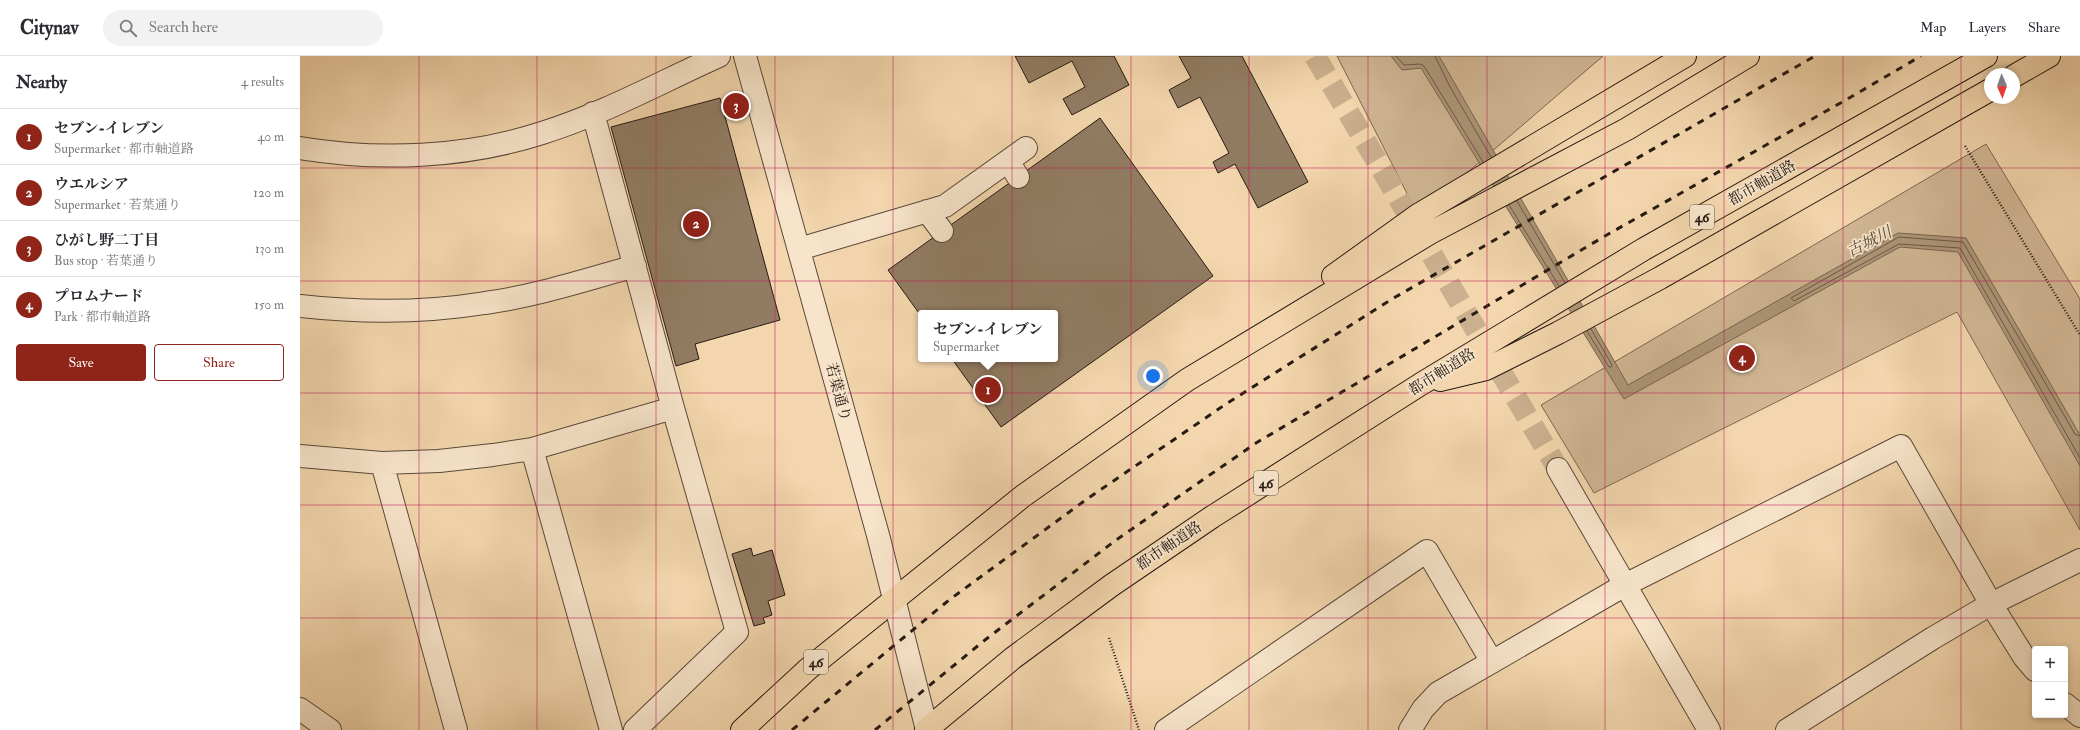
<!DOCTYPE html>
<meta charset="utf-8">
<style>
:root{--surface:#fff;--page:#f2f2f3;--text:#2b2b33;--muted:#7c7c81;--line:#e1e1e2;--accent:#8f2418}
body{margin:0;font-family:"IM FELL Double Pica","Noto Serif JP",serif;background:var(--page);color:var(--text)}
.controls{position:absolute;right:12px;bottom:12px;display:grid;overflow:hidden;border-radius:4px;box-shadow:0 2px 6px #0003}
.controls button{width:36px;height:36px;display:grid;place-items:center;padding:0;border:0;border-bottom:1px solid var(--line);background:var(--surface);color:var(--text);font:20px sans-serif}
.compass{position:absolute;left:1684px;top:12px;width:36px;height:36px;border-radius:50%;background:var(--surface);box-shadow:0 2px 6px #0003;rotate:178deg}
.you{position:absolute;left:853px;top:320px;width:14px;height:14px;margin:-10px;border:3px solid #fff;border-radius:50%;background:#1a73e8;box-shadow:0 0 0 6px #1a73e833}
.badge{display:grid;place-items:center;width:26px;height:26px;border-radius:50%;background:var(--accent);color:#fff;font-size:13px;font-weight:700}
.pin{position:absolute;translate:-50% -50%;border:2px solid #fff;box-shadow:0 1px 4px #0006}
.popup{position:absolute;left:618px;top:254px;width:140px;height:52px;box-sizing:border-box;display:grid;place-content:center;border-radius:4px;background:var(--surface);filter:drop-shadow(0 1px 3px #0005);font-size:13px;white-space:nowrap;color:var(--muted)}
.popup b{font-size:15px;color:var(--text)}
.popup::after{content:'';position:absolute;left:50%;top:100%;margin-left:-8px;border:8px solid transparent;border-top-color:var(--surface)}
.list{margin:0;padding:0;list-style:none}
h2{display:flex;justify-content:space-between;align-items:center;height:52px;margin:0;padding:0 16px;font-size:17px}
h2 small{font-size:13px;font-weight:400;color:var(--muted)}
.list li{display:grid;grid-template-columns:26px 1fr auto;gap:12px;align-items:center;box-sizing:border-box;height:56px;padding:0 16px;border-top:1px solid var(--line)}
.list b{display:block;font-size:15px;white-space:nowrap}
.list p{margin:0;font-size:13px;white-space:nowrap;color:var(--muted)}
.list em{font-size:13px;font-style:normal;color:var(--muted)}
.actions{display:flex;gap:8px;padding:12px 16px}
.actions a{flex:1;padding:9px 0;border:1px solid var(--accent);border-radius:4px;text-align:center;font-size:14px;color:var(--accent)}
.actions .main{background:var(--accent);color:#fff}
.icon{flex:none;width:22px;height:22px;fill:none;stroke:currentColor;stroke-width:2;stroke-linecap:round;stroke-linejoin:round}
.map{position:relative;flex:none;width:1780px;height:674px;overflow:hidden}
header{display:flex;align-items:center;gap:24px;box-sizing:border-box;height:56px;padding:0 20px;background:var(--surface);border-bottom:1px solid var(--line)}
header strong{font-size:19px}
nav{display:flex;gap:22px;margin-inline-start:auto;font-size:14px}
.search{width:280px;height:36px;background:var(--page);display:flex;align-items:center;gap:10px;box-sizing:border-box;padding:0 14px;border-radius:22px;color:var(--muted);font-size:15px}
main{display:flex}
aside{flex:1;background:var(--surface)}
.map>svg:first-child{display:block}
.green{fill:#d0b693;stroke:#7b6852}
.water{fill:#ad9678;stroke:#77644f}
.lines{fill:none;stroke-linecap:round;stroke-linejoin:round}
.shore{stroke:#6a5845;stroke-width:1}
.building{fill:#917c63;stroke:#261a12}
.minor-tunnel{stroke:#cab08e;stroke-width:22;stroke-dasharray:22 11;stroke-linecap:butt}
.minor-casing{stroke:#594939;stroke-width:24}
.major-casing{stroke:#261a12;stroke-width:24}
.path{stroke:#261a12;stroke-width:2.5;stroke-dasharray:1 2;stroke-linecap:butt}
.minor{stroke:#f7e4ca;stroke-width:22}
.major{stroke:#f3d6ad;stroke-width:22}
.rail{stroke:#261a12;stroke-width:3;stroke-dasharray:7 7;stroke-linecap:butt}
.grid{fill:none;stroke:#c2185b;stroke-width:1;stroke-opacity:0.55}
.labels{text-anchor:middle;dominant-baseline:central;stroke-width:3.5;stroke-linejoin:round;paint-order:stroke}
.shield{fill:#f7e4ca;stroke:#655749;stroke-width:1}
.shield-label{font-size:14px;font-weight:bold;fill:#261a12}
.street-label{font-size:15px;fill:#261a12;stroke:#f7e4ca}
.water-label{font-size:16px;font-style:italic;fill:#5c4c3b;stroke:#f7e4ca}
</style>
<header>
<strong>Citynav</strong>
<div class="search"><svg class="icon" aria-label="search" viewBox="0 0 24 24"><circle cx="10" cy="10" r="6"/><path d="M15 15l6 6"/></svg>Search here</div>
<nav><a>Map</a><a>Layers</a><a>Share</a></nav>
</header>
<main>
<aside>
<h2>Nearby<small>4 results</small></h2>
<ul class="list">
<li><span class="badge">1</span><div><b>セブン-イレブン</b><p>Supermarket · 都市軸道路</p></div><em>40 m</em></li>
<li><span class="badge">2</span><div><b>ウエルシア</b><p>Supermarket · 若葉通り</p></div><em>120 m</em></li>
<li><span class="badge">3</span><div><b>ひがし野二丁目</b><p>Bus stop · 若葉通り</p></div><em>130 m</em></li>
<li><span class="badge">4</span><div><b>プロムナード</b><p>Park · 都市軸道路</p></div><em>150 m</em></li>
</ul>
<div class="actions"><a class="main">Save</a><a>Share</a></div>
</aside>
<div class="map">
<svg width="1780" height="674" viewBox="0 0 1780 674">
<rect width="100%" height="100%" fill="#f3d6ad"/>
<filter id="stains"><feTurbulence type="fractalNoise" baseFrequency=".005" numOctaves="4"/><feColorMatrix values="0 0 0 0 .2 0 0 0 0 .09 0 0 0 0 .02 0 0 0 .5 -.17"/></filter>
<radialGradient id="worn" r=".72"><stop offset=".6" stop-color="#630" stop-opacity="0"/><stop offset="1" stop-color="#630" stop-opacity=".3"/></radialGradient>
<path class="green" d="M 1037,0 L 1303,0 L 1118,159 Z
M 1686,88 L 1780,243 L 1780,474 L 1657,256 L 1294,437 L 1241,349 Z"/>
<path class="water" d="M 1091,0 L 1139,0 L 1328,329 L 1598,177 L 1666,182 L 1780,379 L 1780,410 L 1658,196 L 1600,191 L 1324,343 L 1121,12 L 1102,14 Z"/>
<g class="lines">
<path class="shore" d="M 1096,0 L 1104,9 L 1120,8 L 1124,10 L 1183,106
M 1135,0 L 1150,31 L 1191,101
M 1217,145 L 1265,227
M 1209,149 L 1259,230
M 1287,275 L 1309,311 L 1311,311 L 1312,309 L 1291,273
M 1780,380 L 1775,378 L 1663,186 L 1599,181 L 1491,242 L 1494,245 L 1599,188 L 1660,192 L 1780,402"/>
</g>
<path class="building" d="M 715,0 L 814,0 L 829,29 L 772,59 L 763,43 L 785,31 L 772,5 L 729,27 Z
M 879,0 L 942,0 L 1008,126 L 958,152 L 935,108 L 918,117 L 913,106 L 929,97 L 900,41 L 878,52 L 869,34 L 891,22 Z
M 420,42 L 480,264 L 395,288 L 399,303 L 376,310 L 311,71 Z
M 800,62 L 913,220 L 701,371 L 652,303 L 755,303 L 755,257 L 621,257 L 621,260 L 588,214 Z
M 451,492 L 453,500 L 472,494 L 485,539 L 468,545 L 472,559 L 463,562 L 465,567 L 454,570 L 432,498 Z"/>
<g class="lines">
<path class="minor-tunnel" d="M 1015,0 L 1258,413"/>
<g class="minor-casing">
<path id="minor" d="M 445,0 L 578,479 L 627,674
M 293,57 L 373,352 L 437,576 L 335,674
M 0,92 C 79,105 165,102 242,77 C 303,58 361,26 419,0
M 708,105 L 718,121
M 627,155 L 642,175
M 499,193 L 645,150 L 726,92
M 0,250 C 62,257 123,257 185,247 C 236,240 285,224 335,210
M 232,393 L 311,674
M 0,400 L 82,407 L 139,405 L 193,399 L 232,393 L 373,352
M 82,407 L 156,674
M 1258,413 L 1409,674
M 1765,648 L 1780,660
M 0,653 L 30,674
M 866,674 L 1127,495 L 1192,606
M 1110,674 L 1123,653 L 1138,637 L 1325,529 L 1601,390 L 1691,548 L 1724,601 L 1735,614
M 1487,674 L 1633,582 L 1691,548 L 1780,504"/>
</g>
<g class="major-casing">
<path id="major" d="M 1714,20 L 1749,0
M 1033,220 L 1118,159 L 1385,0
M 1140,324 L 1186,313 L 1258,277 L 1360,222 L 1690,34
M 442,674 L 508,613 L 723,440 L 887,324 L 1130,177 L 1327,73 L 1448,0
M 626,674 L 713,602 L 812,529 L 912,461 L 1121,328 L 1344,193 L 1686,0"/>
</g>
<path class="path" d="M 1665,90 L 1780,279
M 809,582 L 839,674"/>
<use href="#minor" class="minor"/>
<use href="#major" class="major"/>
<path class="rail" d="M 492,674 L 649,544 L 787,443 L 926,348 L 1092,243 L 1515,0
M 575,674 L 685,584 L 816,484 L 956,387 L 1305,180 L 1544,45 L 1621,0"/>
</g>
<path class="grid" d="M 119,0 L 119,674M 237,0 L 237,674M 356,0 L 356,674M 475,0 L 475,674M 593,0 L 593,674M 712,0 L 712,674M 831,0 L 831,674M 949,0 L 949,674M 1068,0 L 1068,674M 1187,0 L 1187,674M 1305,0 L 1305,674M 1424,0 L 1424,674M 1543,0 L 1543,674M 1661,0 L 1661,674M 0,112 L 1780,112M 0,225 L 1780,225M 0,337 L 1780,337M 0,449 L 1780,449M 0,562 L 1780,562"/>
<g class="labels">
<g class="shield">
<rect x="1390" y="149" width="24" height="24" rx="3"/>
<rect x="954" y="415" width="24" height="24" rx="3"/>
<rect x="504" y="594" width="24" height="24" rx="3"/>
</g>
<g class="shield-label">
<text x="1402" y="161">46</text>
<text x="966" y="427">46</text>
<text x="516" y="606">46</text>
</g>
<g class="street-label">
<text transform="translate(1462 127) rotate(-30)">都市軸道路</text>
<text transform="translate(1142 316) rotate(-32)">都市軸道路</text>
<text transform="translate(538 336) rotate(75)">若葉通り</text>
<text transform="translate(869 490) rotate(-34)">都市軸道路</text>
</g>
<g class="water-label">
<text transform="translate(1569 186) rotate(-27)">古城川</text>
</g>
</g>
<rect width="100%" height="100%" filter="url(#stains)"/>
<rect width="100%" height="100%" fill="url(#worn)"/>
</svg>
<div class="controls">
<button>+</button>
<button>−</button>
</div>
<svg class="compass" viewBox="-18 -18 36 36"><path d="M0-13l5 13h-10z" fill="#e53935"/><path d="M0 13l5-13h-10z" fill="#7c7c81"/></svg>
<div class="you"></div>
<div class="pin badge" style="left:688px;top:334px">1</div>
<div class="popup"><b>セブン-イレブン</b>Supermarket</div>
<div class="pin badge" style="left:396px;top:168px">2</div>
<div class="pin badge" style="left:436px;top:50px">3</div>
<div class="pin badge" style="left:1442px;top:302px">4</div>
</div>
</main>
